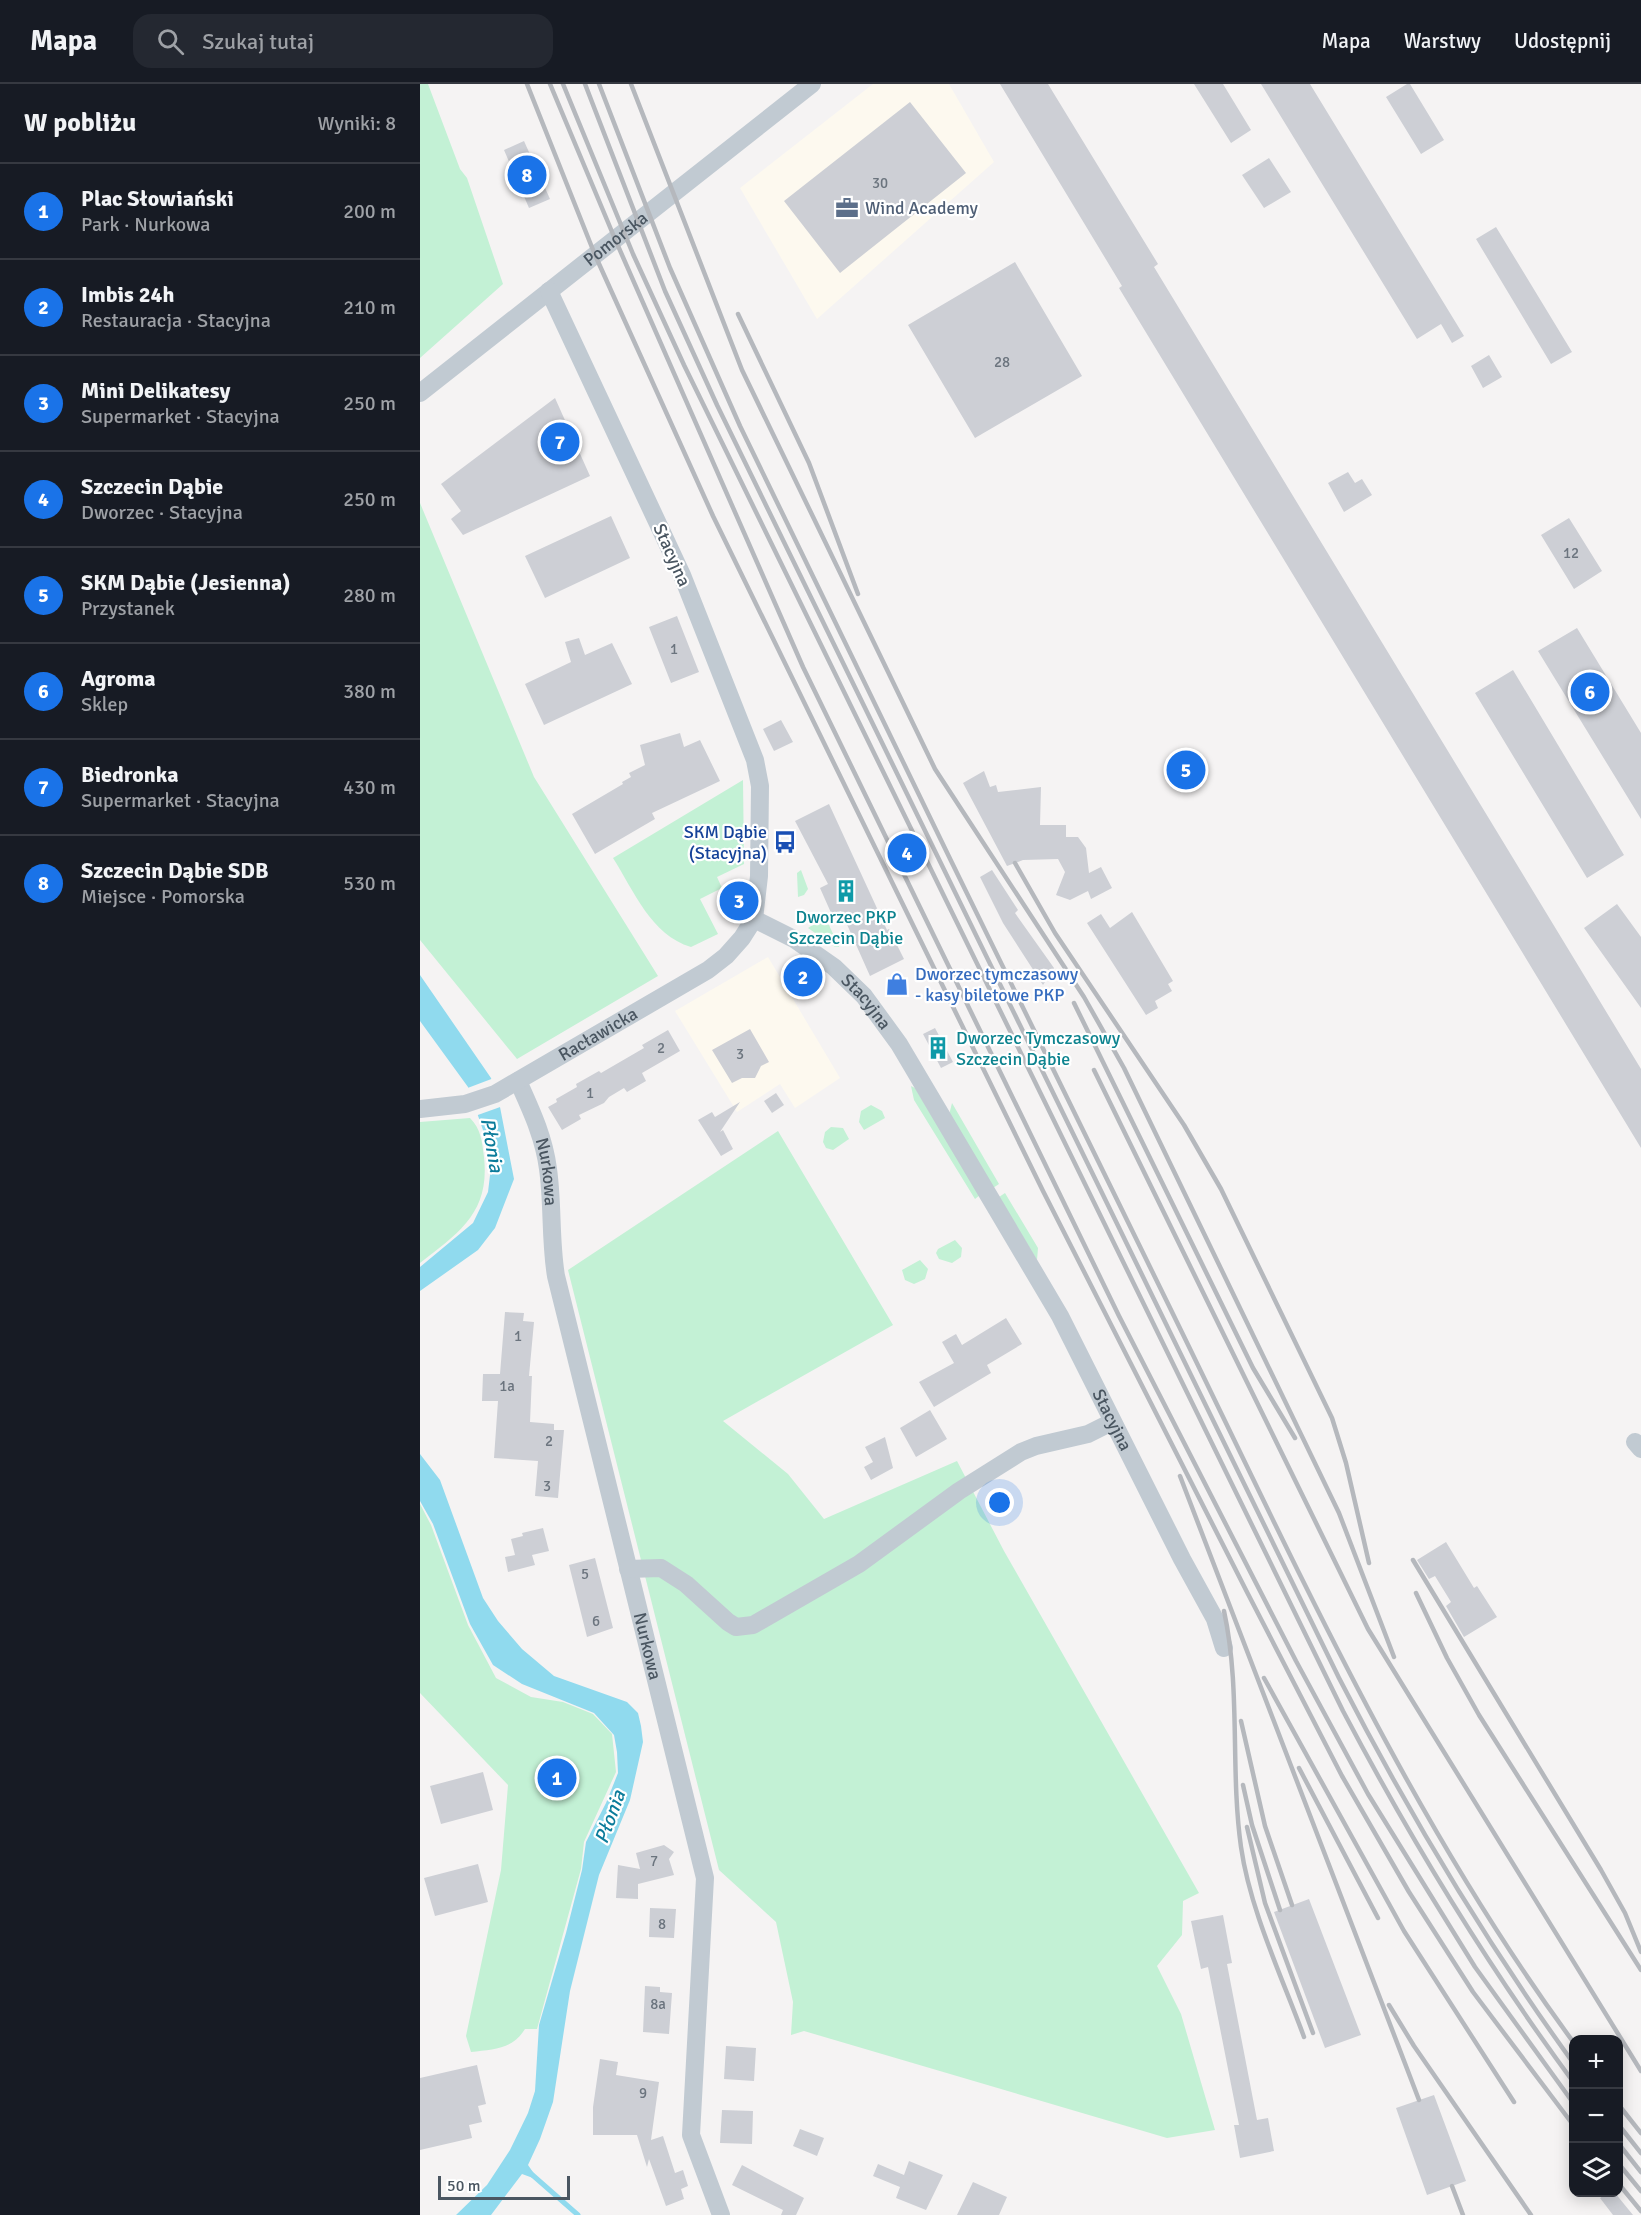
<!DOCTYPE html>
<html lang="pl">
<meta charset="utf-8">
<style>
:root{--surface:#171b24;--page:#242831;--text:#f1f3f6;--muted:#9ea1a6;--line:#363941;--accent:#1a73e8}
body{margin:0;font-family:Signika,sans-serif;background:var(--page);color:var(--text)}
.controls{position:absolute;right:18px;bottom:18px;display:grid;overflow:hidden;border-radius:12px;box-shadow:0 3px 15px #0003}
.controls button{width:54px;height:54px;display:grid;place-items:center;padding:0;border:0;border-bottom:2px solid var(--line);background:var(--surface);color:var(--text);font:30px sans-serif}
.scale{position:absolute;left:18px;bottom:15px;width:132px;box-sizing:border-box;padding-left:6px;border:3px solid #4a5661;border-top:0;font-size:16px;line-height:21px;white-space:nowrap;color:#4a5661;-webkit-text-stroke:4px #fff;paint-order:stroke}
.you{position:absolute;left:580px;top:1419px;width:21px;height:21px;margin:-15px;border:4px solid #fff;border-radius:50%;background:#1a73e8;box-shadow:0 0 0 9px #1a73e833}
.badge{display:grid;place-items:center;width:39px;height:39px;border-radius:50%;background:var(--accent);color:#fff;font-size:20px;font-weight:700}
.pin{position:absolute;translate:-50% -50%;border:3px solid #fff;box-shadow:0 2px 6px #0006}
.list{margin:0;padding:0;list-style:none}
h2{display:flex;justify-content:space-between;align-items:center;height:78px;margin:0;padding:0 24px;font-size:26px}
h2 small{font-size:20px;font-weight:400;color:var(--muted)}
.list li{display:grid;grid-template-columns:39px 1fr auto;gap:18px;align-items:center;box-sizing:border-box;height:96px;padding:0 24px;border-top:2px solid var(--line)}
.list b{display:block;font-size:22px;white-space:nowrap}
.list p{margin:0;font-size:20px;white-space:nowrap;color:var(--muted)}
.list em{font-size:20px;font-style:normal;color:var(--muted)}
.icon{flex:none;width:33px;height:33px;fill:none;stroke:currentColor;stroke-width:2;stroke-linecap:round;stroke-linejoin:round}
.map{position:relative;flex:none;width:1221px;height:2131px;overflow:hidden}
header{display:flex;align-items:center;gap:36px;box-sizing:border-box;height:84px;padding:0 30px;background:var(--surface);border-bottom:2px solid var(--line)}
header strong{font-size:28px}
nav{display:flex;gap:33px;margin-inline-start:auto;font-size:21px}
.search{width:420px;height:54px;background:var(--page);display:flex;align-items:center;gap:15px;box-sizing:border-box;padding:0 21px;border-radius:18px;color:var(--muted);font-size:22px}
main{display:flex}
aside{flex:1;background:var(--surface)}
.map>svg:first-child{display:block}
.commercial{fill:#fdf9ef}
.green{fill:#c3f1d5}
.water{fill:#90daee}
.pier{fill:#f5f3f3}
.lines{fill:none;stroke-linecap:round;stroke-linejoin:round}
.stream{stroke:#90daee;stroke-width:5}
.building{fill:#cdcfd5}
.minor{stroke:#c1cad2;stroke-width:18}
.rail{stroke:#b5b8bd;stroke-width:4.5}
.labels{text-anchor:middle;dominant-baseline:central;stroke-width:4.5;stroke-linejoin:round;paint-order:stroke}
.number-label{font-size:15px;fill:#6b747e}
.service-label{font-size:18px;fill:#4e5e75;stroke:#fff;text-anchor:start}
.street-label{font-size:18px;fill:#4a5661;stroke:#fff}
.transit-label{font-size:18px;fill:#164399;stroke:#fff;text-anchor:end}
.culture-label{font-size:18px;fill:#0d838f;stroke:#fff}
.shop-label{font-size:18px;fill:#366cbe;stroke:#fff;text-anchor:start}
.water-label{font-size:20px;font-style:italic;fill:#0c7c9b;stroke:#fff}
</style>
<header>
<strong>Mapa</strong>
<div class="search"><svg class="icon" aria-label="search" viewBox="0 0 24 24"><circle cx="10" cy="10" r="6"/><path d="M15 15l6 6"/></svg>Szukaj tutaj</div>
<nav><a>Mapa</a><a>Warstwy</a><a>Udostępnij</a></nav>
</header>
<main>
<aside>
<h2>W pobliżu<small>Wyniki: 8</small></h2>
<ul class="list">
<li><span class="badge">1</span><div><b>Plac Słowiański</b><p>Park · Nurkowa</p></div><em>200 m</em></li>
<li><span class="badge">2</span><div><b>Imbis 24h</b><p>Restauracja · Stacyjna</p></div><em>210 m</em></li>
<li><span class="badge">3</span><div><b>Mini Delikatesy</b><p>Supermarket · Stacyjna</p></div><em>250 m</em></li>
<li><span class="badge">4</span><div><b>Szczecin Dąbie</b><p>Dworzec · Stacyjna</p></div><em>250 m</em></li>
<li><span class="badge">5</span><div><b>SKM Dąbie (Jesienna)</b><p>Przystanek</p></div><em>280 m</em></li>
<li><span class="badge">6</span><div><b>Agroma</b><p>Sklep</p></div><em>380 m</em></li>
<li><span class="badge">7</span><div><b>Biedronka</b><p>Supermarket · Stacyjna</p></div><em>430 m</em></li>
<li><span class="badge">8</span><div><b>Szczecin Dąbie SDB</b><p>Miejsce · Pomorska</p></div><em>530 m</em></li>
</ul>
</aside>
<div class="map">
<svg width="1221" height="2131" viewBox="0 0 1221 2131">
<rect width="100%" height="100%" fill="#f5f3f3"/>
<path class="commercial" d="M 453,0 L 529,0 L 574,78 L 397,235 L 320,104 Z
M 348,873 L 420,994 L 375,1024 L 360,1000 L 317,1028 L 255,927 Z"/>
<path class="green" d="M 0,0 L 8,0 L 40,85 L 47,94 L 83,200 L 0,274 Z
M 0,419 L 114,693 L 238,892 L 97,975 L 0,856 Z
M 323,696 L 324,780 L 297,793 L 302,804 L 280,815 L 298,850 L 271,863 C 231,851 214,807 193,774 Z
M 381,786 L 388,805 L 384,811 L 378,813 L 377,789 Z
M 399,837 L 409,841 L 419,863 L 415,863 L 388,844 Z
M 491,1002 L 495,1004 L 560,1111 L 555,1115 L 494,1016 Z
M 532,1019 L 579,1100 L 573,1104 L 529,1031 Z
M 451,1021 L 462,1027 L 465,1034 L 444,1046 L 439,1038 L 441,1027 Z
M 50,1034 C 61,1045 62,1057 64,1073 C 70,1128 40,1148 0,1179 L 0,1038 Z
M 411,1043 L 423,1044 L 429,1055 L 413,1066 L 406,1064 L 403,1058 L 405,1048 Z
M 358,1047 L 473,1241 L 303,1337 L 368,1390 L 404,1435 L 537,1377 L 584,1467 L 779,1809 L 763,1817 L 762,1851 L 737,1882 L 761,1930 L 795,2046 L 747,2054 L 384,1947 L 371,1951 L 373,1918 L 356,1838 L 299,1786 L 148,1186 Z
M 585,1109 L 618,1164 L 617,1176 L 579,1113 Z
M 535,1156 L 542,1164 L 541,1173 L 532,1179 L 519,1175 L 516,1169 L 518,1165 Z
M 500,1176 L 508,1185 L 505,1195 L 494,1200 L 485,1196 L 482,1186 Z
M 0,1420 L 11,1441 L 48,1541 L 76,1594 L 111,1613 L 143,1618 L 173,1630 L 192,1650 L 196,1688 L 164,1758 L 161,1785 L 117,1945 L 105,1945 C 92,1966 73,1965 51,1968 L 46,1952 L 81,1786 L 88,1701 L 0,1609 Z"/>
<path class="water" d="M 0,891 L 71,994 L 80,1023 L 94,1095 L 75,1144 L 58,1166 L 0,1207 L 0,1183 L 53,1139 L 68,1108 L 71,1083 L 63,1046 L 48,1003 L 0,937 Z
M 0,1370 L 20,1396 L 63,1514 L 78,1537 L 102,1565 L 134,1592 L 207,1618 L 218,1629 L 221,1642 L 223,1658 L 210,1716 L 179,1791 L 150,1907 L 133,2018 L 120,2055 L 108,2081 L 115,2091 L 113,2094 L 102,2090 L 71,2131 L 36,2131 L 67,2101 L 90,2066 L 108,2029 L 115,2007 L 119,1941 L 146,1849 L 162,1786 L 166,1758 L 186,1719 L 198,1689 L 197,1668 L 194,1651 L 174,1629 L 102,1600 L 73,1581 L 50,1540 L 13,1440 L 0,1417 Z"/>
<path class="pier" d="M 74,994 L 83,1022 L 55,1032 L 45,1005 Z"/>
<g class="lines">
<path class="stream" d="M 109,2088 L 158,2131"/>
</g>
<path class="building" d="M 580,0 L 628,0 L 738,180 L 734,183 L 1221,985 L 1221,1064 L 699,204 L 702,202 Z
M 774,0 L 803,0 L 831,46 L 811,59 Z
M 841,0 L 890,0 L 1044,252 L 1032,259 L 1021,240 L 997,255 Z
M 987,0 L 990,0 L 1024,56 L 1001,70 L 966,13 Z
M 490,18 L 546,89 L 420,189 L 364,117 Z
M 104,57 L 130,115 L 109,124 L 84,66 Z
M 849,74 L 871,108 L 844,124 L 822,91 Z
M 1076,143 L 1152,268 L 1131,280 L 1056,155 Z
M 595,178 L 662,292 L 555,354 L 488,241 Z
M 1069,271 L 1082,293 L 1063,304 L 1051,282 Z
M 135,314 L 170,392 L 43,451 L 31,435 L 41,427 L 21,400 Z
M 928,388 L 935,399 L 942,395 L 952,411 L 924,428 L 908,399 Z
M 191,432 L 210,474 L 125,514 L 105,472 Z
M 1149,434 L 1182,487 L 1154,505 L 1121,451 Z
M 257,532 L 279,588 L 251,599 L 229,543 Z
M 1157,544 L 1221,649 L 1221,735 L 1118,567 Z
M 159,554 L 165,571 L 192,559 L 212,600 L 124,641 L 105,600 L 151,578 L 145,558 Z
M 1093,586 L 1204,771 L 1167,794 L 1055,609 Z
M 361,636 L 373,658 L 354,667 L 343,645 Z
M 260,649 L 264,663 L 280,656 L 300,697 L 232,729 L 235,735 L 175,770 L 152,730 L 203,700 L 202,698 L 211,693 L 209,689 L 225,681 L 220,661 Z
M 564,687 L 570,703 L 576,701 L 578,708 L 621,703 L 620,741 L 646,741 L 646,753 L 658,753 L 666,764 L 669,789 L 681,783 L 692,804 L 671,815 L 668,807 L 650,816 L 636,811 L 645,788 L 638,775 L 603,776 L 587,782 L 543,699 Z
M 409,720 L 467,846 L 469,845 L 484,875 L 450,892 L 421,827 L 412,831 L 400,804 L 408,800 L 375,737 Z
M 572,786 L 598,826 L 595,829 L 634,884 L 623,901 L 583,839 L 560,793 Z
M 1197,820 L 1221,853 L 1221,924 L 1164,844 Z
M 712,828 L 753,897 L 748,900 L 752,907 L 735,917 L 738,924 L 726,931 L 667,839 L 681,830 L 690,844 Z
M 515,944 L 533,978 L 521,984 L 503,950 Z
M 330,945 L 349,978 L 341,982 L 335,994 L 322,994 L 312,999 L 292,966 Z
M 248,946 L 260,967 L 222,989 L 226,997 L 207,1008 L 204,1004 L 189,1013 L 184,1019 L 159,1031 L 161,1035 L 142,1046 L 128,1023 L 137,1018 L 136,1015 L 157,1003 L 156,1000 L 179,987 L 181,989 L 224,964 L 222,961 Z
M 356,1009 L 364,1021 L 352,1029 L 344,1017 Z
M 320,1018 L 300,1048 L 303,1046 L 313,1065 L 301,1072 L 278,1036 L 292,1028 L 295,1033 Z
M 85,1228 L 104,1229 L 103,1237 L 114,1238 L 109,1292 L 112,1292 L 110,1338 L 134,1340 L 134,1346 L 144,1346 L 138,1414 L 115,1412 L 118,1377 L 74,1374 L 78,1317 L 62,1317 L 63,1290 L 80,1290 Z
M 586,1234 L 602,1260 L 567,1281 L 571,1289 L 514,1323 L 499,1298 L 534,1279 L 522,1258 L 536,1250 L 542,1261 Z
M 510,1326 L 527,1355 L 496,1373 L 480,1344 Z
M 465,1353 L 473,1384 L 451,1396 L 444,1383 L 453,1378 L 445,1363 Z
M 123,1444 L 129,1467 L 112,1471 L 115,1481 L 88,1488 L 85,1473 L 95,1471 L 91,1455 L 103,1452 L 102,1449 Z
M 1026,1458 L 1054,1504 L 1057,1502 L 1077,1533 L 1044,1553 L 1026,1522 L 1031,1518 L 1015,1492 L 1009,1495 L 997,1476 Z
M 175,1474 L 193,1544 L 167,1553 L 149,1481 Z
M 63,1688 L 73,1726 L 21,1740 L 10,1702 Z
M 244,1761 L 254,1768 L 249,1775 L 254,1791 L 218,1800 L 218,1815 L 196,1814 L 198,1781 L 220,1785 L 216,1769 Z
M 58,1780 L 68,1818 L 15,1832 L 4,1794 Z
M 889,1815 L 941,1951 L 905,1964 L 854,1828 Z
M 230,1824 L 256,1825 L 254,1854 L 229,1853 Z
M 803,1831 L 812,1879 L 807,1880 L 837,2036 L 848,2034 L 854,2067 L 820,2074 L 814,2041 L 819,2041 L 788,1883 L 781,1885 L 771,1837 Z
M 225,1902 L 240,1903 L 240,1908 L 252,1909 L 249,1950 L 223,1948 Z
M 306,1962 L 336,1964 L 334,1997 L 304,1995 Z
M 180,1975 L 198,1978 L 196,1991 L 239,1998 L 231,2056 L 243,2052 L 255,2089 L 263,2086 L 268,2102 L 261,2105 L 264,2115 L 246,2122 L 229,2075 L 227,2083 L 217,2051 L 173,2051 L 173,2023 Z
M 57,1981 L 66,2020 L 58,2022 L 62,2038 L 49,2041 L 52,2054 L 0,2066 L 0,1994 Z
M 1014,2011 L 1046,2097 L 1007,2111 L 976,2024 Z
M 302,2026 L 333,2027 L 332,2060 L 300,2059 Z
M 380,2045 L 404,2054 L 397,2072 L 373,2062 Z
M 489,2077 L 523,2091 L 506,2126 L 476,2114 L 480,2103 L 453,2092 L 458,2080 L 484,2091 Z
M 322,2081 L 384,2114 L 376,2131 L 361,2131 L 363,2126 L 312,2101 Z
M 553,2098 L 587,2113 L 579,2131 L 537,2131 Z
M 1187,2109 L 1195,2109 L 1213,2131 L 1193,2131 L 1180,2114 Z"/>
<g class="lines">
<g class="minor">
<path id="s1" d="M 0,309 L 392,0"/>
<path id="s2" d="M 334,835 L 374,855 L 414,883 L 444,912 L 479,960 L 640,1232 L 762,1475 L 795,1535 L 804,1564"/>
<path id="s3" d="M 98,997 C 111,1026 124,1053 128,1085 C 133,1120 130,1156 136,1192 L 285,1794 L 271,2051 L 301,2131"/>
<path id="s4" d="M 0,1025 L 45,1020 L 75,1010 L 288,886 L 306,872 L 322,854 L 334,835 L 339,792 L 340,702 L 335,676 L 262,491 L 129,207"/>
<path d="M 1215,1358 L 1221,1365"/>
<path d="M 208,1485 L 241,1484 L 266,1500 L 308,1538 L 316,1543 L 333,1541 L 439,1480 L 539,1407 L 601,1368 L 616,1362 L 668,1350 L 692,1338"/>
</g>
<path class="rail" d="M 107,0 L 175,171 L 293,432 L 623,1107 L 828,1510 L 922,1692 L 989,1808 L 1053,1908 L 1154,2042
M 130,0 L 195,155 L 383,583 L 699,1232 L 876,1577 L 948,1710 L 1055,1883 L 1154,2020
M 143,0 L 213,170 L 264,281 L 923,1627 C 991,1756 1067,1881 1154,1999
M 165,0 L 245,207 L 297,321 L 919,1594 C 988,1728 1065,1857 1154,1980
M 179,0 L 250,184 L 320,342 C 462,639 609,934 753,1230 C 875,1479 989,1735 1154,1959
M 211,0 L 322,286 L 515,685 L 664,913 L 704,984 L 919,1429 L 974,1573
M 318,230 L 389,379 L 438,510
M 595,779 L 635,849 L 764,1041 L 801,1105 L 912,1334 L 926,1379 L 949,1479
M 654,919 L 833,1284 L 875,1354
M 674,986 L 948,1545 L 1221,1987
M 760,1392 L 999,2016
M 993,1476 L 1181,1786 L 1205,1829 L 1221,1868
M 996,1509 L 1027,1574 L 1059,1631 L 1221,1886
M 804,1527 C 821,1605 810,1685 821,1763 C 830,1826 862,1893 884,1953
M 844,1594 L 984,1847 L 1094,2018
M 821,1637 L 845,1742 L 872,1821
M 879,1684 L 958,1834
M 823,1701 L 832,1741 L 860,1826
M 827,1743 L 845,1819 L 893,1949
M 969,1921 L 994,1962 L 1111,2131
M 1198,2020 L 1221,2049
M 1198,2040 L 1221,2069
M 1198,2059 L 1221,2088
M 1198,2079 L 1221,2107
M 1198,2099 L 1221,2127
M 1032,2102 L 1043,2131"/>
</g>
<defs>
<g id="office-bare" transform="scale(1.8)"><path d="M-6-3h4V-5.5h4V-3h4V5H-6ZM-1-4.5V-3h2v-1.5ZM-6 0V1H6V0Z" fill="#5c6f8a" stroke="#fff" stroke-width="2.5" paint-order="stroke"/></g>
<g id="bus-bare" transform="scale(1.8)"><path d="M-5-6H5V4H4V6H2V4H-2V6H-4V4H-5ZM-3.5-4V0h7V-4ZM-3.5 1.2v1.5H-2V1.2ZM2 1.2v1.5H3.5V1.2Z" fill="#1a4fb4" stroke="#fff" stroke-width="2.5" paint-order="stroke"/></g>
<g id="building-bare" transform="scale(1.8)"><path d="M-4-6H4V6H1V3H-1V6H-4ZM-2.5-4.3h1.7v1.8h-1.7ZM.8-4.3h1.7v1.8H.8ZM-2.5-1h1.7V.8h-1.7ZM.8-1h1.7V.8H.8Z" fill="#0f9aa8" stroke="#fff" stroke-width="2.5" paint-order="stroke"/></g>
<g id="shop-bare" transform="scale(1.8)"><path d="M-5-2.5h2.3a2.7 3.5 0 0 1 5.4 0H5L5.5 6h-11ZM-1.5-2.5h3a1.5 2.3 0 0 0-3 0Z" fill="#3f7fe0" stroke="#fff" stroke-width="2.5" paint-order="stroke"/></g>
</defs>
<g fill-rule="evenodd">
<use href="#office-bare" x="427" y="124"/>
<use href="#bus-bare" x="365" y="758"/>
<use href="#building-bare" x="426" y="807"/>
<use href="#shop-bare" x="477" y="900"/>
<use href="#building-bare" x="518" y="964"/>
</g>
<g class="labels">
<g class="number-label">
<text x="460" y="99">30</text>
<text x="582" y="278">28</text>
<text x="1151" y="469">12</text>
<text x="254" y="565">1</text>
<text x="241" y="964">2</text>
<text x="320" y="970">3</text>
<text x="170" y="1009">1</text>
<text x="98" y="1252">1</text>
<text x="87" y="1302">1a</text>
<text x="129" y="1357">2</text>
<text x="127" y="1402">3</text>
<text x="165" y="1490">5</text>
<text x="176" y="1537">6</text>
<text x="234" y="1777">7</text>
<text x="242" y="1840">8</text>
<text x="238" y="1920">8a</text>
<text x="223" y="2009">9</text>
</g>
<g class="service-label">
<text x="445" y="124">Wind Academy</text>
</g>
<g class="street-label">
<text stroke="none"><textPath href="#s1" startOffset="249">Pomorska</textPath></text>
<text transform="translate(252 471) rotate(66)">Stacyjna</text>
<text stroke="none"><textPath href="#s2" startOffset="141">Stacyjna</textPath></text>
<text stroke="none"><textPath href="#s4" startOffset="196">Racławicka</textPath></text>
<text stroke="none"><textPath href="#s3" startOffset="96">Nurkowa</textPath></text>
<text stroke="none"><textPath href="#s2" startOffset="627">Stacyjna</textPath></text>
<text stroke="none"><textPath href="#s3" startOffset="582">Nurkowa</textPath></text>
</g>
<g class="transit-label">
<text x="347" y="748">SKM Dąbie<tspan x="347" dy="21">(Stacyjna)</tspan></text>
</g>
<g class="culture-label">
<text x="426" y="833">Dworzec PKP<tspan x="426" dy="21">Szczecin Dąbie</tspan></text>
<text x="536" y="954" text-anchor="start">Dworzec Tymczasowy<tspan x="536" dy="21">Szczecin Dąbie</tspan></text>
</g>
<g class="shop-label">
<text x="495" y="890">Dworzec tymczasowy<tspan x="495" dy="21">- kasy biletowe PKP</tspan></text>
</g>
<g class="water-label">
<text transform="translate(72 1061) rotate(80)">Płonia</text>
<text transform="translate(190 1733) rotate(-70)">Płonia</text>
</g>
</g>
</svg>
<div class="controls">
<button>+</button>
<button>−</button>
<button><svg class="icon" aria-label="layers" viewBox="0 0 24 24"><path d="M12 4l9 5-9 5-9-5zM3 14l9 5 9-5"/></svg></button>
</div>
<div class="scale">50 m</div>
<div class="you"></div>
<div class="pin badge" style="left:137px;top:1694px">1</div>
<div class="pin badge" style="left:383px;top:893px">2</div>
<div class="pin badge" style="left:319px;top:817px">3</div>
<div class="pin badge" style="left:487px;top:769px">4</div>
<div class="pin badge" style="left:766px;top:686px">5</div>
<div class="pin badge" style="left:1170px;top:608px">6</div>
<div class="pin badge" style="left:140px;top:358px">7</div>
<div class="pin badge" style="left:107px;top:91px">8</div>
</div>
</main>
